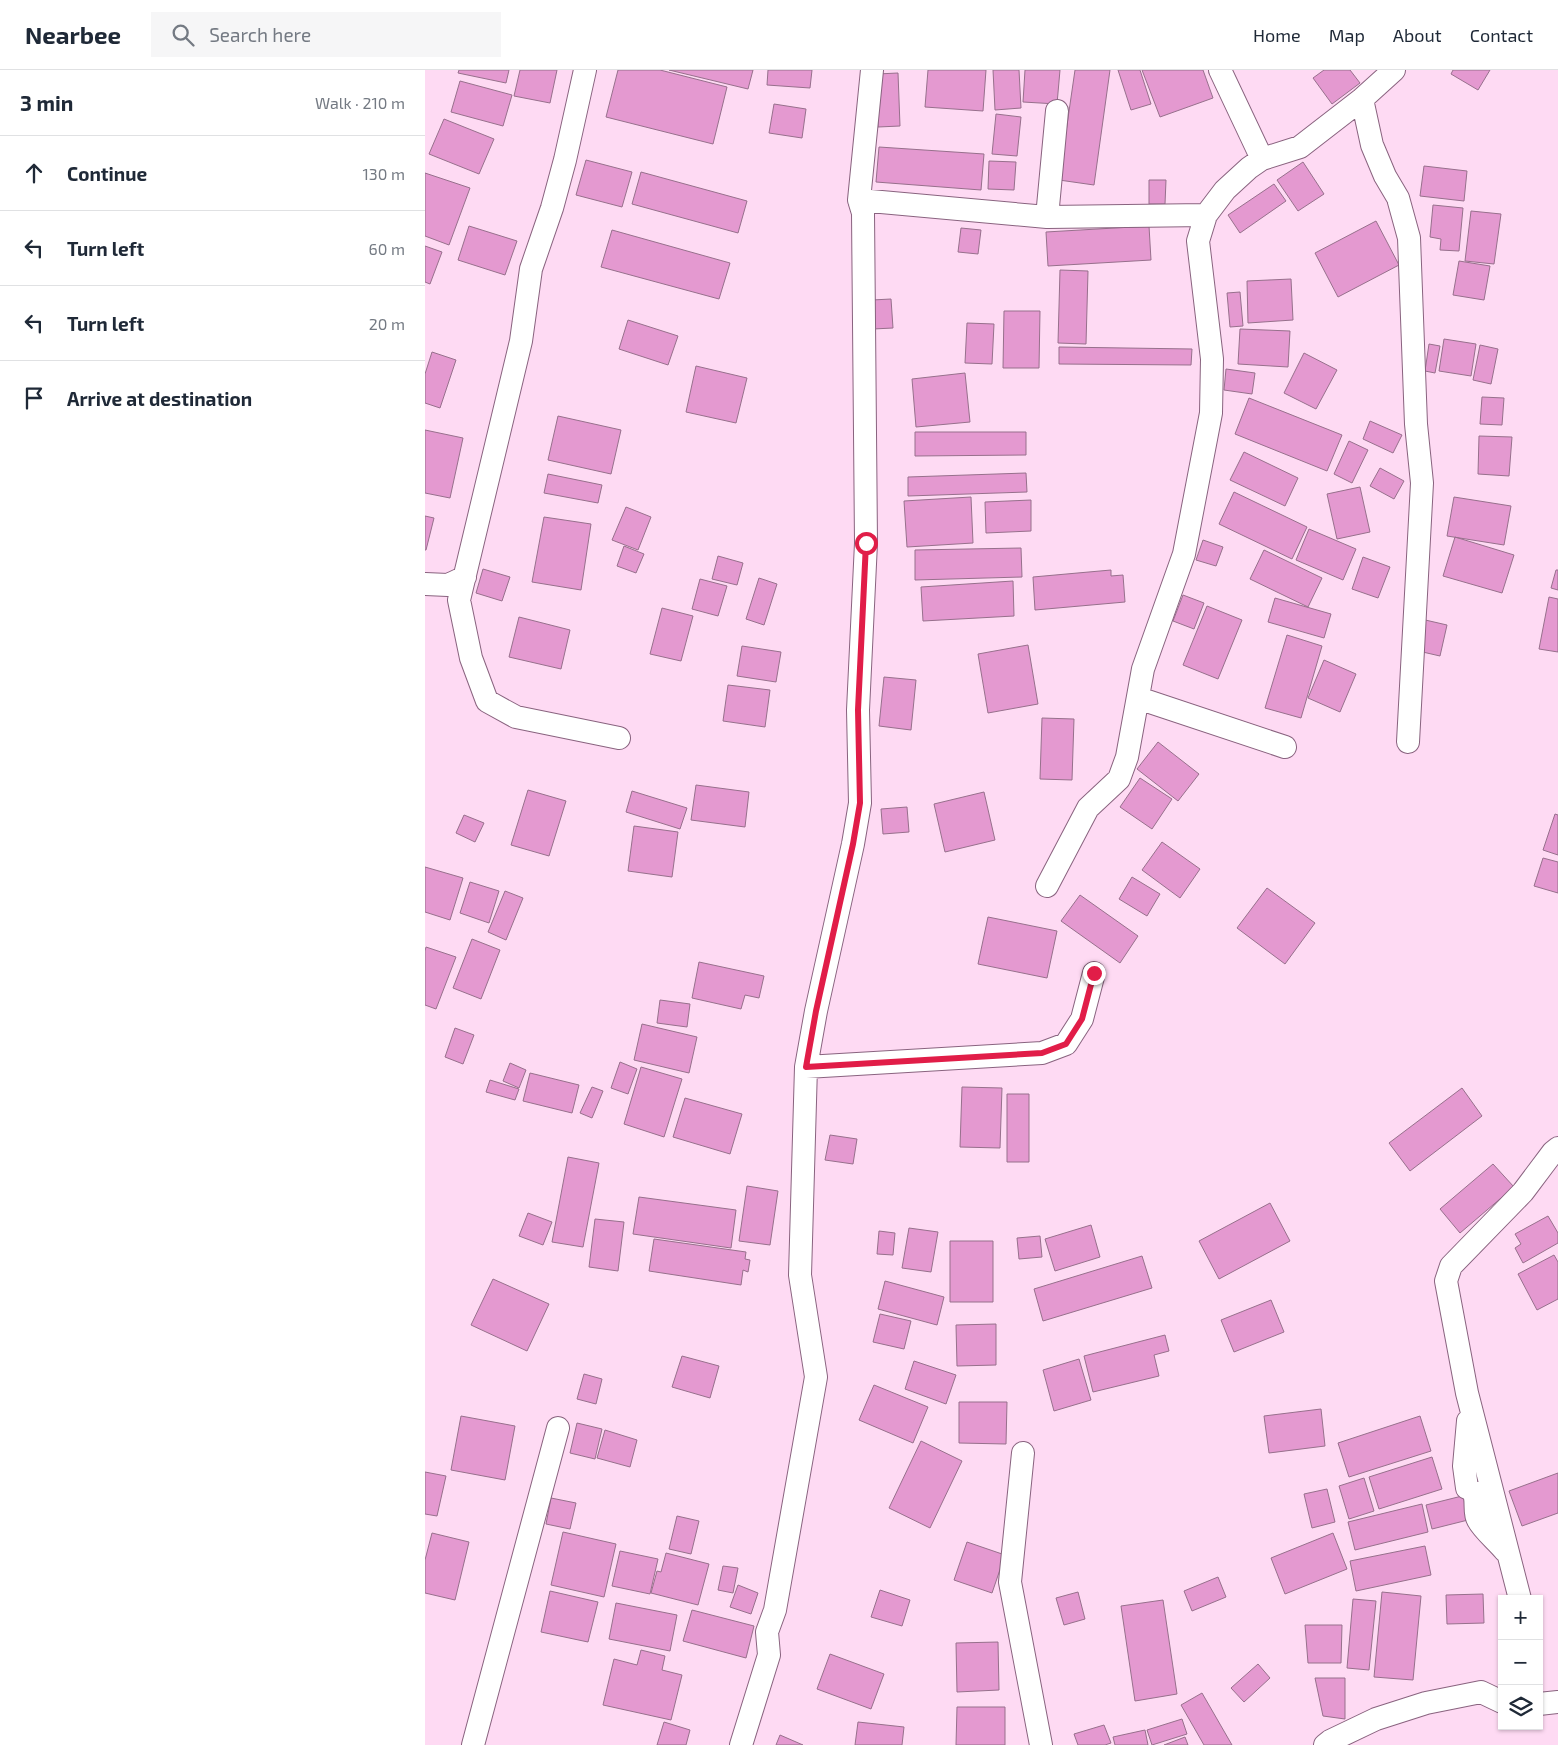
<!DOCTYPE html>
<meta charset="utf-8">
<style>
:root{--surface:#fff;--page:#f6f6f7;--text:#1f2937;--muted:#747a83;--line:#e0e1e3}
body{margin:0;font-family:"Exo 2",sans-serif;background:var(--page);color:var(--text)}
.controls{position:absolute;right:15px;bottom:15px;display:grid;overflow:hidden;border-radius:0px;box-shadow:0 1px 4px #0004}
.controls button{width:45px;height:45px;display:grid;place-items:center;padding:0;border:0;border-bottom:1px solid var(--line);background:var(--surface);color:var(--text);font:25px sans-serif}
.stop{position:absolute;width:15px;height:15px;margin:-11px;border:4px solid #e11d48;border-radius:50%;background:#fff}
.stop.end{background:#e11d48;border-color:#fff;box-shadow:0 1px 5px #0008}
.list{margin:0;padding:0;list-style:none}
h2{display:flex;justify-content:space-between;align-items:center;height:65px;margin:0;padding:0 20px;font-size:21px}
h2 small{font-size:16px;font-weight:400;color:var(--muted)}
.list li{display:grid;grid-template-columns:32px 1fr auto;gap:15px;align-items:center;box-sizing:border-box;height:75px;padding:0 20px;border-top:1px solid var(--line)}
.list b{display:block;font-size:19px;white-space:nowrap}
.list em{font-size:16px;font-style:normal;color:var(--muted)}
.icon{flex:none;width:28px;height:28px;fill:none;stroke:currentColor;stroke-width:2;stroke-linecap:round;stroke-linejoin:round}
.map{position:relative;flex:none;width:1133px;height:1675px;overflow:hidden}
header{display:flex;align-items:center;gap:30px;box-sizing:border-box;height:70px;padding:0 25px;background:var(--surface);border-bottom:1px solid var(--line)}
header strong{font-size:24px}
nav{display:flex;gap:28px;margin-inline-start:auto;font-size:18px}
.search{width:350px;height:45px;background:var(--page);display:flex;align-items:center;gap:12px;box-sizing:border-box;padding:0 18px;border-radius:0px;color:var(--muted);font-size:19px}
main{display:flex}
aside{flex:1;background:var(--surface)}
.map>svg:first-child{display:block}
.building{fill:#e499d0;stroke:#97708c}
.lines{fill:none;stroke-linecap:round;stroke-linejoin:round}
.street-casing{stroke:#89637f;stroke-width:24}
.street{stroke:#fff;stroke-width:22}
.route{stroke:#e11d48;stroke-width:6}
</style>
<header>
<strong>Nearbee</strong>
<div class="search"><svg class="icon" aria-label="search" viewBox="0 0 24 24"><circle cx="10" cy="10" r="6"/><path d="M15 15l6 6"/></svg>Search here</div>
<nav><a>Home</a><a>Map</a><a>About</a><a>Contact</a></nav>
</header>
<main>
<aside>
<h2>3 min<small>Walk · 210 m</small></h2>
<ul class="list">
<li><svg class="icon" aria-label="ahead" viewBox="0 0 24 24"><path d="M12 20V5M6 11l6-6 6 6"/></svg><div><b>Continue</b></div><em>130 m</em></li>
<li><svg class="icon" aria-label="left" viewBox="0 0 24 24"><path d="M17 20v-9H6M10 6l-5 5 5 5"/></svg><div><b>Turn left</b></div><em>60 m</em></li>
<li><svg class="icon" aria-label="left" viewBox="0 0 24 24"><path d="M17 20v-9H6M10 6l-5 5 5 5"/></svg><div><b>Turn left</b></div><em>20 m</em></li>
<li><svg class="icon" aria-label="arrive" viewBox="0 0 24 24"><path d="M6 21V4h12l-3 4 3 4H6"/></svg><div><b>Arrive at destination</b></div></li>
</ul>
</aside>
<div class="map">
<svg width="1133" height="1675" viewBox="0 0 1133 1675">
<rect width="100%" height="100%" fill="#fedaf3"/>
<path class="building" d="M 34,0 L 84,0 L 81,13 L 33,3 Z
M 95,0 L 132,0 L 125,33 L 89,26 Z
M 193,0 L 235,0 L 302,17 L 288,74 L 181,47 Z
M 244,0 L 328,0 L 323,19 Z
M 343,0 L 387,0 L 385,18 L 342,15 Z
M 503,0 L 561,0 L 558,41 L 500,37 Z
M 568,0 L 594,0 L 596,38 L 570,40 Z
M 600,0 L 635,0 L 632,34 L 598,32 Z
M 650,0 L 685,0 L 669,115 L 634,110 Z
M 693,0 L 715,0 L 726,34 L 706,40 Z
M 717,0 L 778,0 L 788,28 L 735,47 Z
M 899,0 L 925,0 L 935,13 L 907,34 L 888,8 Z
M 1028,0 L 1065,0 L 1053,20 L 1026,4 Z
M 473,3 L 475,56 L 453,57 L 452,4 Z
M 35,11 L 87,25 L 78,56 L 26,42 Z
M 349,34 L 381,39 L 377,68 L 344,63 Z
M 571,44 L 596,47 L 592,86 L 567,84 Z
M 19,49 L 69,69 L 54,104 L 4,84 Z
M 454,77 L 559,84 L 556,120 L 451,112 Z
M 161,90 L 207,102 L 197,137 L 151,125 Z
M 564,91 L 591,92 L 589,120 L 563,119 Z
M 878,92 L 899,124 L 873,141 L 852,110 Z
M 999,96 L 1042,101 L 1039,131 L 995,126 Z
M 216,102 L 322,131 L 313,163 L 207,134 Z
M 0,103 L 45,118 L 24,175 L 0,166 Z
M 724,110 L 741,110 L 740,134 L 724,134 Z
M 849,114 L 861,131 L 815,163 L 803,145 Z
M 1008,135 L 1038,138 L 1034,181 L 1015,180 L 1016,169 L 1005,167 Z
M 1046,141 L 1076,144 L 1069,194 L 1040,191 Z
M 951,151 L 974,195 L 913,227 L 890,183 Z
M 44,156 L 92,171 L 80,205 L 33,190 Z
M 724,156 L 726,190 L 623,196 L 621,162 Z
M 536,158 L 556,160 L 553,184 L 533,182 Z
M 187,160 L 305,193 L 294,229 L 176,197 Z
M 0,176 L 17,182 L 5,214 L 0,212 Z
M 1034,191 L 1065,196 L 1059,230 L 1028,225 Z
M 635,200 L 663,201 L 661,274 L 633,273 Z
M 866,209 L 868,250 L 823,253 L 822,211 Z
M 815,222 L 818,256 L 805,257 L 802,223 Z
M 466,229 L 468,258 L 448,259 L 447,230 Z
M 579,241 L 615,241 L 614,298 L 578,298 Z
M 203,250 L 253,266 L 243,295 L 194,279 Z
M 542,253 L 569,254 L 567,294 L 540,293 Z
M 815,259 L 865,261 L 863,297 L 813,294 Z
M 1019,269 L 1051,274 L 1046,306 L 1014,301 Z
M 1004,274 L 1015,276 L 1010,303 L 1000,301 Z
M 1055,275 L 1073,279 L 1066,314 L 1048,310 Z
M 634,277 L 767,279 L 766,295 L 634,294 Z
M 7,282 L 31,290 L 15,338 L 0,333 L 0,304 Z
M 879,283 L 912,300 L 891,339 L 859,323 Z
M 271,296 L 322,308 L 311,353 L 261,342 Z
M 801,299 L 830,303 L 827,324 L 799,320 Z
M 540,303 L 545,352 L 491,357 L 487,309 Z
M 1057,327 L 1079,328 L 1077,355 L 1055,354 Z
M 824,328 L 917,365 L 902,401 L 810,364 Z
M 133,346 L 196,360 L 186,404 L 123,390 Z
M 945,351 L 977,365 L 968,383 L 938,369 Z
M 0,360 L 38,368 L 25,428 L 0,423 Z
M 490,362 L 601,362 L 601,385 L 490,386 Z
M 1054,366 L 1087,367 L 1084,406 L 1053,404 Z
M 924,371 L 943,380 L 927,413 L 909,404 Z
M 819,382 L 873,408 L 860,436 L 805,410 Z
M 955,398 L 979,411 L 969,429 L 945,416 Z
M 601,403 L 602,422 L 483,426 L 483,407 Z
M 123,404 L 177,415 L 173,433 L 119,423 Z
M 935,417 L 945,462 L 912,469 L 902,424 Z
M 809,422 L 882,457 L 867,489 L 794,454 Z
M 546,427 L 548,473 L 482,477 L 479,431 Z
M 1029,427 L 1086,436 L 1079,475 L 1022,466 Z
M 606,430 L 606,461 L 561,463 L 560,432 Z
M 201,437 L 226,447 L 213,480 L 187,470 Z
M 0,446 L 9,448 L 1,480 L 0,480 Z
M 119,447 L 166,454 L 156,520 L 107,512 Z
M 884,459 L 931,479 L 918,510 L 871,490 Z
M 1030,467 L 1089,485 L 1077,523 L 1018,506 Z
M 778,470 L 798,477 L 791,496 L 771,490 Z
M 199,476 L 219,484 L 211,503 L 192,496 Z
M 596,478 L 597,507 L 490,510 L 490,480 Z
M 839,480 L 897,508 L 883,537 L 825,509 Z
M 293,486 L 318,493 L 312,515 L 287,509 Z
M 938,487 L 965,497 L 953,528 L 927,519 Z
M 58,499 L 85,507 L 77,531 L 51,523 Z
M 686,500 L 686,506 L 698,505 L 700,532 L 610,540 L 608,507 Z
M 1131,500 L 1133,500 L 1133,520 L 1126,518 Z
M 334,508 L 352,514 L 339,555 L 321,549 Z
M 275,509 L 302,516 L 293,546 L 267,539 Z
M 588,511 L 589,546 L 498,551 L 496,517 Z
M 758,525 L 779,533 L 769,559 L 748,551 Z
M 1124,527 L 1133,529 L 1133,582 L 1114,579 Z
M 850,528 L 906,544 L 899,568 L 843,552 Z
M 782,536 L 817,550 L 793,609 L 758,595 Z
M 237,538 L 268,546 L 256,591 L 225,584 Z
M 94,547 L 145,560 L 136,599 L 84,587 Z
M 996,549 L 1022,555 L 1015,586 L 989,580 Z
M 862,565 L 897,576 L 876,648 L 840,638 Z
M 603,575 L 613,634 L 563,643 L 553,584 Z
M 317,576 L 356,582 L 351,612 L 312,606 Z
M 899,590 L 931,604 L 915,642 L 883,628 Z
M 459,607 L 491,610 L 486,660 L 454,656 Z
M 303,615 L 345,620 L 340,657 L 298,651 Z
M 617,648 L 649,649 L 647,710 L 615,709 Z
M 733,672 L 774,704 L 753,731 L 712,699 Z
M 715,708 L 747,729 L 727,759 L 695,737 Z
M 271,715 L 324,722 L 320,757 L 266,750 Z
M 103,720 L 141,731 L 124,786 L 86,775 Z
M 207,721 L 262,738 L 255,759 L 201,742 Z
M 559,722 L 570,770 L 520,782 L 509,734 Z
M 482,737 L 484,762 L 458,764 L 456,739 Z
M 1130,744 L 1133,745 L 1133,785 L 1118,780 Z
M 39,745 L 59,753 L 50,772 L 31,763 Z
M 209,756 L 253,762 L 247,807 L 203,801 Z
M 737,772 L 775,799 L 755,828 L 717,800 Z
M 1118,788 L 1133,792 L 1133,823 L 1109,816 Z
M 0,797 L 38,808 L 25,850 L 0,842 Z
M 707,807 L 735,824 L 722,846 L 694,829 Z
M 45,812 L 74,821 L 64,853 L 35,843 Z
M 842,818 L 890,853 L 860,894 L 812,858 Z
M 80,821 L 98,828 L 81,870 L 63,862 Z
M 655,825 L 713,866 L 695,893 L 636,851 Z
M 563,847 L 632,861 L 622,908 L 553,894 Z
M 47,869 L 75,880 L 56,929 L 28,918 Z
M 1,877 L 31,887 L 11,939 L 0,935 L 0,881 Z
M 274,892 L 339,906 L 334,928 L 320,925 L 316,939 L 267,928 Z
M 235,930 L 265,934 L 262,957 L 232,953 Z
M 217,954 L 272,967 L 264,1003 L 209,990 Z
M 30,958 L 49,965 L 38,994 L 20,987 Z
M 195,992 L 212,999 L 203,1024 L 186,1018 Z
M 85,993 L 101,1000 L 94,1018 L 78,1011 Z
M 216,997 L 257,1009 L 239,1067 L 199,1054 Z
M 105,1003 L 154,1015 L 147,1043 L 98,1031 Z
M 65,1010 L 94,1019 L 90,1030 L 61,1022 Z
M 167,1017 L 178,1021 L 167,1048 L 155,1043 Z
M 537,1017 L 577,1018 L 575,1078 L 535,1077 Z
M 1037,1018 L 1057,1046 L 985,1101 L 964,1073 Z
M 582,1024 L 604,1024 L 604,1092 L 582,1092 Z
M 260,1028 L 317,1044 L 305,1084 L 248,1067 Z
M 405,1065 L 432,1069 L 428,1094 L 400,1090 Z
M 143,1087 L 174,1093 L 158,1177 L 127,1172 Z
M 1068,1094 L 1089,1117 L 1035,1163 L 1015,1139 Z
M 322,1116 L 353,1121 L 345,1175 L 314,1171 Z
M 214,1127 L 311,1140 L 306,1178 L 208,1164 Z
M 845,1133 L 865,1171 L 794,1209 L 774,1171 Z
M 103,1143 L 127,1152 L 118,1175 L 94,1166 Z
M 1123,1146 L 1133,1163 L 1133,1173 L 1098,1193 L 1090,1178 L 1096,1174 L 1090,1164 Z
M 170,1149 L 199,1152 L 193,1201 L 164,1197 Z
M 666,1155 L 675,1187 L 630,1201 L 620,1169 Z
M 484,1158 L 513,1162 L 506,1202 L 477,1198 Z
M 454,1161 L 470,1163 L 468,1185 L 452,1184 Z
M 615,1166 L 617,1187 L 594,1189 L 592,1168 Z
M 229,1169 L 321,1182 L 320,1189 L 325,1190 L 323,1202 L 318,1200 L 316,1215 L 224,1201 Z
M 525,1171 L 568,1171 L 568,1232 L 525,1232 Z
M 1129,1185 L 1133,1192 L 1133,1229 L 1112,1240 L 1093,1204 Z
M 717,1186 L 727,1218 L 618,1251 L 609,1219 Z
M 68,1209 L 124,1234 L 102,1281 L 46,1255 Z
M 460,1211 L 519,1227 L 512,1255 L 453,1239 Z
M 846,1230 L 859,1262 L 809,1282 L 796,1250 Z
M 455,1244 L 486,1251 L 479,1279 L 448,1272 Z
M 571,1254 L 571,1295 L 532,1296 L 531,1255 Z
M 740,1265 L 744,1281 L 729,1285 L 734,1306 L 668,1322 L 659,1286 Z
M 257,1286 L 294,1296 L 285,1328 L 247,1317 Z
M 654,1289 L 666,1330 L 629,1341 L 618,1300 Z
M 489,1291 L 531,1305 L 521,1334 L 480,1319 Z
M 159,1304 L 177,1309 L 171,1334 L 152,1329 Z
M 449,1315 L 503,1337 L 488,1373 L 434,1350 Z
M 534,1332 L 582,1332 L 581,1374 L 534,1373 Z
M 896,1339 L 900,1376 L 844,1383 L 839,1346 Z
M 36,1346 L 90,1356 L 80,1410 L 26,1400 Z
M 995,1346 L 1006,1381 L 924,1407 L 913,1373 Z
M 152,1353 L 177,1359 L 170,1389 L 145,1383 Z
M 180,1360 L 212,1370 L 205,1397 L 172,1388 Z
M 496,1371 L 537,1391 L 505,1458 L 464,1438 Z
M 1007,1387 L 1017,1419 L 954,1439 L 944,1407 Z
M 0,1402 L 21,1406 L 12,1446 L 0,1444 Z
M 1133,1403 L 1133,1443 L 1097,1456 L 1084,1421 Z
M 939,1408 L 949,1441 L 924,1449 L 914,1416 Z
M 902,1419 L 910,1452 L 887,1458 L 879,1424 Z
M 1045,1424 L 1051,1448 L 1007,1459 L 1001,1435 Z
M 126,1428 L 151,1433 L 145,1459 L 121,1454 Z
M 997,1434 L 1003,1462 L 930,1480 L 923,1452 Z
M 252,1446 L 274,1451 L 266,1484 L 244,1479 Z
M 138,1462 L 191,1474 L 179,1527 L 126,1515 Z
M 7,1463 L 44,1472 L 30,1530 L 0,1523 L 0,1490 Z
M 908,1463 L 922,1499 L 860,1524 L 846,1488 Z
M 542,1472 L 580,1485 L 567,1523 L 529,1510 Z
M 1000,1476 L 1006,1505 L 931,1521 L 925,1491 Z
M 195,1481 L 233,1489 L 225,1524 L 187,1516 Z
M 241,1483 L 284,1494 L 273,1535 L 226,1523 L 232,1501 L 236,1502 Z
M 298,1496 L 313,1498 L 308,1523 L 293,1520 Z
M 793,1507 L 801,1527 L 767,1541 L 759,1521 Z
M 313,1515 L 333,1523 L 326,1544 L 305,1537 Z
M 455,1520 L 485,1530 L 477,1556 L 446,1547 Z
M 125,1521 L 173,1532 L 163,1572 L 116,1562 Z
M 653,1522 L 660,1549 L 639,1555 L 631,1528 Z
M 957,1522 L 996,1526 L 988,1610 L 949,1607 Z
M 1058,1524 L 1059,1553 L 1022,1554 L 1021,1525 Z
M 928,1529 L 951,1531 L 944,1600 L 922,1598 Z
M 738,1530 L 752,1624 L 710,1631 L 696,1536 Z
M 191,1533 L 252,1545 L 245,1581 L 184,1569 Z
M 267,1540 L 329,1556 L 321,1588 L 258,1571 Z
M 880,1555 L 917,1555 L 916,1593 L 883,1593 Z
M 573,1572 L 574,1620 L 532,1622 L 531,1573 Z
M 216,1580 L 240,1586 L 237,1600 L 257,1605 L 246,1650 L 178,1635 L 189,1589 L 212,1595 Z
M 405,1584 L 459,1604 L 446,1639 L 392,1619 Z
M 833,1594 L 845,1608 L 819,1632 L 806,1618 Z
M 890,1608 L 920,1608 L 920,1649 L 898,1646 Z
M 777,1623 L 807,1675 L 779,1675 L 756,1635 Z
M 532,1637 L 580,1637 L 580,1675 L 531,1675 Z
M 757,1649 L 762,1664 L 727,1675 L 722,1660 Z
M 239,1652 L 265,1660 L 261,1675 L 232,1675 Z
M 433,1652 L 479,1657 L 477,1675 L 430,1675 Z
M 679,1655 L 686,1673 L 680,1675 L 653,1675 L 649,1664 Z
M 720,1660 L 723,1675 L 690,1675 L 688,1667 Z
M 355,1665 L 378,1675 L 351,1675 Z
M 760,1667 L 763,1675 L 739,1675 Z"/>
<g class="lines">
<g class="street-casing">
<path id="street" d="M 160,0 L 140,90 L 127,138 L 106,199 L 96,271 L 34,530 L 46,588 L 62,631 L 91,647 L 194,668
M 795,0 L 837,89
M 937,29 L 947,75 L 960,106 L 973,128 L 984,168 L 991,354 L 997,413 L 983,672
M 434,130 L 622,147 L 781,145
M 622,147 L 632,41
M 0,514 L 23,515 L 40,507
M 713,628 L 860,677
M 622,816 L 663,738 L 694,709 L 702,687 L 718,599 L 759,484 L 786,343 L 787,289 L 773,171 L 781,145 L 800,120 L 824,98 L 837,89 L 875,77 L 937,29 L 969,0
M 381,997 L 617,983 L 641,974 L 657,949 L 669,903
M 1043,1351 L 1039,1396 L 1042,1418 C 1056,1423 1047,1440 1053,1450 C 1058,1460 1073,1472 1080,1481
M 598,1383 L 585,1512 L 616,1675
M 1095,1529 L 1042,1323 L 1021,1211 L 1026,1196 L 1098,1122 L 1128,1082 L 1133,1078
M 1114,1634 L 1133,1632
M 48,1675 L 133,1358
M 316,1675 L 344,1585 L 342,1562 L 350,1540 L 391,1307 L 375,1205 L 381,997 L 391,941 L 428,774 L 435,733 L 433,640 L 441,473 L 438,143 L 434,130 L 447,0
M 900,1675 L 905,1671 L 951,1649 L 1001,1633 L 1056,1622 L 1077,1632"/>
</g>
<use href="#street" class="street"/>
</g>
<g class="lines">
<path class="route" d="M 441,473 L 433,640 L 435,733 L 428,774 L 391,941 L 381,997 L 617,983 L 641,974 L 657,949 L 669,903"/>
</g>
</svg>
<div class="controls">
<button>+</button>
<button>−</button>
<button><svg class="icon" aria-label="layers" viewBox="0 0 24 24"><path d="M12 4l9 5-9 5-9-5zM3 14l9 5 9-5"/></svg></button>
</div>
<div class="stop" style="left:441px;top:473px"></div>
<div class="stop end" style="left:669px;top:903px"></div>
</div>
</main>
